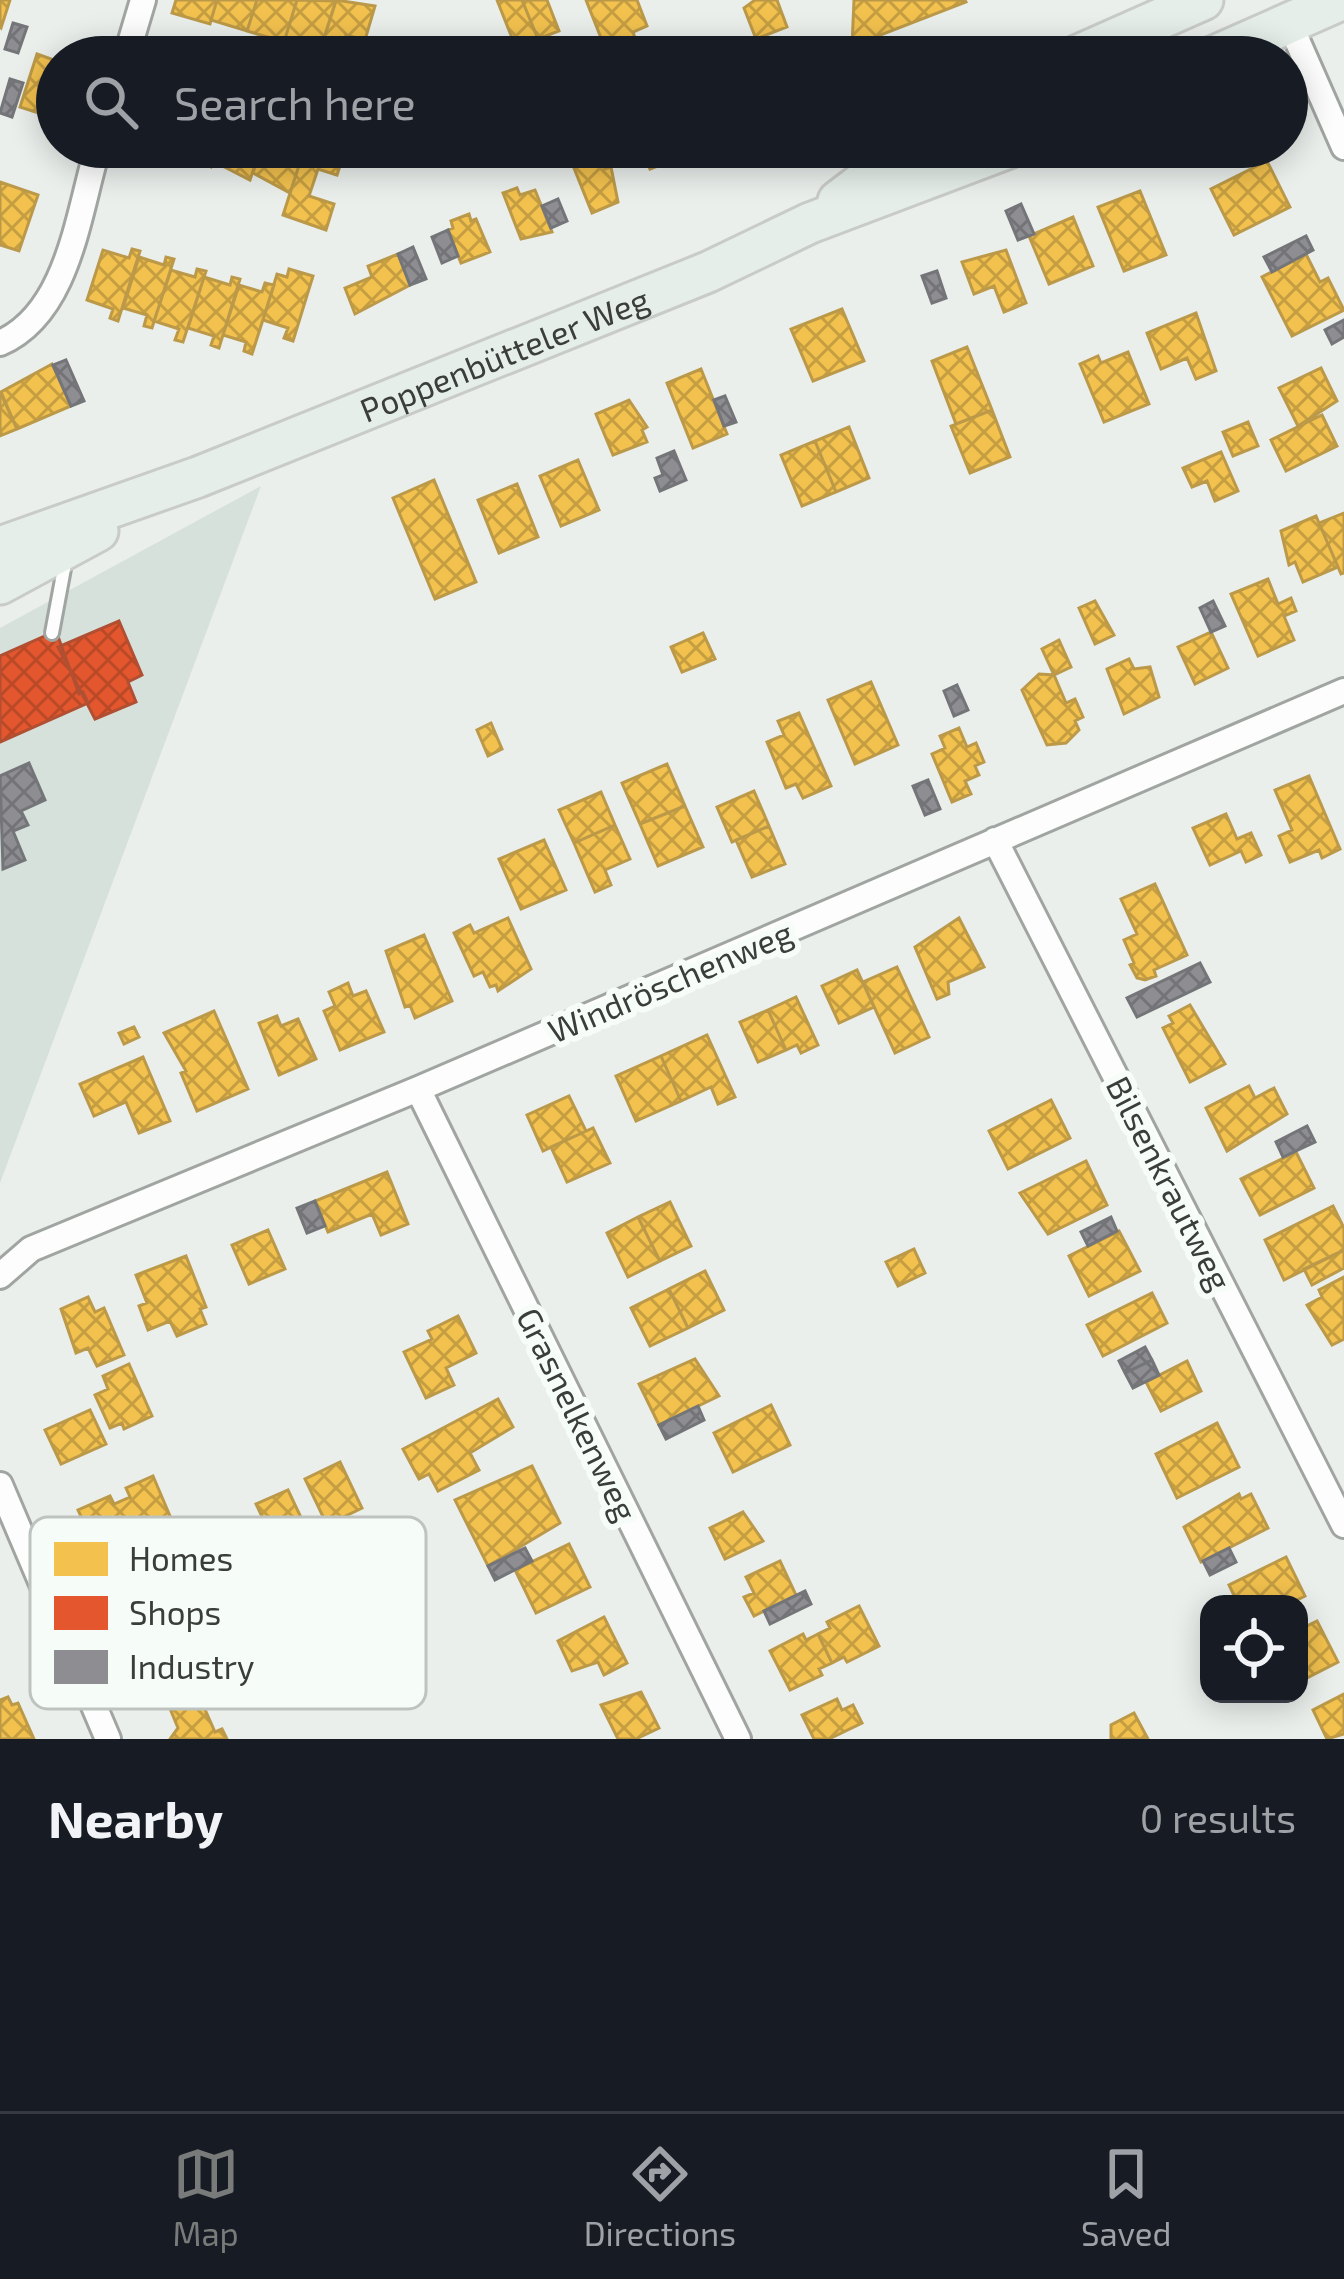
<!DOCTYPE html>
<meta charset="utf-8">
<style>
:root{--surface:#171b24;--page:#20242c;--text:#f1f3f6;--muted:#9ea1a6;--line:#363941;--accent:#787b79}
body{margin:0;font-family:"Exo 2",sans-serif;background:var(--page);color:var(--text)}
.controls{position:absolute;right:36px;bottom:36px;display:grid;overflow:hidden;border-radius:24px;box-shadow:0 6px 30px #0003}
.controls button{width:108px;height:108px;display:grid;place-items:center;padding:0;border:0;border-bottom:3px solid var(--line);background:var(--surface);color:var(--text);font:60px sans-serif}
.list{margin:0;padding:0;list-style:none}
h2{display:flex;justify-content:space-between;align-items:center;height:156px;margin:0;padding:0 48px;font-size:51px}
h2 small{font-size:39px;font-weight:400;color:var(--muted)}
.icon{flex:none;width:66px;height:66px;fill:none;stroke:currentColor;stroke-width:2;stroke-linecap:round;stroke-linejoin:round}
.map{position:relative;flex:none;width:1344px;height:1739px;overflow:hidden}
.search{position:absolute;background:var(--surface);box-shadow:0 6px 30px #0003;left:36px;right:36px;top:36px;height:132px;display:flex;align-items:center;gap:30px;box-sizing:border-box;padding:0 42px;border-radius:66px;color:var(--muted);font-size:45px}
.sheet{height:372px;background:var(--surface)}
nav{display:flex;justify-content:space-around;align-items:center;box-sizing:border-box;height:168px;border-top:3px solid var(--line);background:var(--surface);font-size:33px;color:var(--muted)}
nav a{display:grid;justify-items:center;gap:6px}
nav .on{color:var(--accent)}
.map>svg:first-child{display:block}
.built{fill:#d7e1db}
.homes{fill:url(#homes-cross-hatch);stroke:#bb9948;stroke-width:3}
.shops{fill:url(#shops-cross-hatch);stroke:#b14f32;stroke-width:3}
.industry{fill:url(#industry-cross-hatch);stroke:#747578;stroke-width:3}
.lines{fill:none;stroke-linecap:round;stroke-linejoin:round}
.service-casing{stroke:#a1a5a2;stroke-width:18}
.minor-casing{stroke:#a1a5a2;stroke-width:30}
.primary-casing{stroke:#c9cbc9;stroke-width:45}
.service{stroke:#fcfdfc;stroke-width:12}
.minor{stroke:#fcfdfc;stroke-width:24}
.primary{stroke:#e5eee9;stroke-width:39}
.labels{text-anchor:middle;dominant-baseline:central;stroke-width:12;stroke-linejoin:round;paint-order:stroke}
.street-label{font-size:33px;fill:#3a3d3b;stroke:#f6fdf9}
.key{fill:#f6fdf9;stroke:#bec3c0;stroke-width:3}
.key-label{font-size:33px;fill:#3a3d3b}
</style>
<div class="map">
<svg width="1344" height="1739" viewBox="0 0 1344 1739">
<defs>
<pattern id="homes-cross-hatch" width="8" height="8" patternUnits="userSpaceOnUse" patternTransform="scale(3)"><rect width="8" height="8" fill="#f2c14e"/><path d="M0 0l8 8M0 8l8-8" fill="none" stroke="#c59e42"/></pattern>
<pattern id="shops-cross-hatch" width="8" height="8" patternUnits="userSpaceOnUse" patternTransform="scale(3)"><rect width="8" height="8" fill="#e4572e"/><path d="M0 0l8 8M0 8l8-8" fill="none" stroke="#ba4928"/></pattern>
<pattern id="industry-cross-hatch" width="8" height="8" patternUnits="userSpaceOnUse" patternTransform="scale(3)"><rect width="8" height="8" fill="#8d8d92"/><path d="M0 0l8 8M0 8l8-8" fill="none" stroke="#747478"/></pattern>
</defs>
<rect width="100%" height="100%" fill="#eaefec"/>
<path class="built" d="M 261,486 L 0,1183 L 0,628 Z"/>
<path class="homes" d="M 0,0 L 10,0 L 1,28 L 0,27 Z
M 176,0 L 217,0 L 210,24 L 172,13 Z
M 217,0 L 257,0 L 247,31 L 211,20 Z
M 257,0 L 297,0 L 284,42 L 247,31 Z
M 297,0 L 336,1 L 318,57 L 300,55 L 302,48 L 284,42 Z
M 336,0 L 375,6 L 365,40 L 346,35 L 339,57 L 318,57 Z
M 497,0 L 522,0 L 538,39 L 516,48 Z
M 522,0 L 547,0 L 559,31 L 538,39 Z
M 586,0 L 637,0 L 647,26 L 633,32 L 635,38 L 603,43 Z
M 755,0 L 777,0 L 787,27 L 756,39 L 744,8 Z
M 854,0 L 965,0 L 966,2 L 852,46 Z
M 717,44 L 719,50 L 734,44 L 739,57 L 701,57 L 702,50 Z
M 37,54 L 57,61 L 57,119 L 20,107 Z
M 218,147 L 261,147 L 250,180 L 213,161 Z
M 218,147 L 211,167 L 174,148 L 174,147 Z
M 261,147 L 304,150 L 290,193 L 253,173 Z
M 305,147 L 346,147 L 337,175 L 318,169 L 309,196 L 334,204 L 326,230 L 283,215 Z
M 641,147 L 693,147 L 694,152 L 650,169 Z
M 600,158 L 605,169 L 611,167 L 618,202 L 592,213 L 574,168 Z
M 1267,161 L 1290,207 L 1234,235 L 1211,189 Z
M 0,182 L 38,195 L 19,251 L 0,245 Z
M 517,188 L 520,195 L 535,190 L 552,232 L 521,239 L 503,193 Z
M 1140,191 L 1166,255 L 1124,271 L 1098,207 Z
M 469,214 L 471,221 L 476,219 L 490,252 L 461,263 L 448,230 L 453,228 L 451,221 Z
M 1073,217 L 1093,266 L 1049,284 L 1029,236 Z
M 132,249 L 140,251 L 118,321 L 110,318 L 113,309 L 87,300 L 103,250 L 129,258 Z
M 1006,250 L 1026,303 L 1004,312 L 994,286 L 974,294 L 962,262 Z
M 398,254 L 410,285 L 355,314 L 345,288 L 372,277 L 368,266 Z
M 1306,254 L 1320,282 L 1328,278 L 1344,310 L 1292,336 L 1262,277 Z
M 139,257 L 164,265 L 166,257 L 174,259 L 152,328 L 144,326 L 147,315 L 123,308 Z
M 197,269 L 206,271 L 183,342 L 175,340 L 179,329 L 154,321 L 171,270 L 195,277 Z
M 289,269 L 313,276 L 293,341 L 284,338 L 288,328 L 263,320 L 277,274 L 287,277 Z
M 204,277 L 230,285 L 232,277 L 240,279 L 219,348 L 211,345 L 214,336 L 188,328 Z
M 265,283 L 274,285 L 252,354 L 244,351 L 246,342 L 223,335 L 239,285 L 262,292 Z
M 842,309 L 864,361 L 813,381 L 791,329 Z
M 1196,313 L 1216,371 L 1196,379 L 1187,358 L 1161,369 L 1147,333 Z
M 967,347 L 992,410 L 956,424 L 932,361 Z
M 1128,352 L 1149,404 L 1104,422 L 1080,364 L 1098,356 L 1101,363 Z
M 52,364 L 71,406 L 17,429 L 1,392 Z
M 1321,368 L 1337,401 L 1298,426 L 1279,388 Z
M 701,369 L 727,434 L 693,448 L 667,383 Z
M 0,392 L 17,429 L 0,436 Z
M 629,400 L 647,427 L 642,430 L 647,442 L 613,455 L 596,414 Z
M 992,410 L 1010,457 L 970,473 L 951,426 Z
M 1322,415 L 1337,446 L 1286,471 L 1271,440 Z
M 1248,422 L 1258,446 L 1233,456 L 1223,432 Z
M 849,427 L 869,478 L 836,492 L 815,441 Z
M 815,441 L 836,492 L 802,506 L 781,455 Z
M 1221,452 L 1238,491 L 1215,501 L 1207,481 L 1192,487 L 1183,468 Z
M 578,460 L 599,510 L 561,526 L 540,476 Z
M 434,480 L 476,582 L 435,599 L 393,498 Z
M 517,484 L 538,537 L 499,553 L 478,500 Z
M 1344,513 L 1344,573 L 1341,574 L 1319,523 Z
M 1316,516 L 1338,567 L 1303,582 L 1295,562 L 1289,565 L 1281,531 Z
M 1268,579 L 1278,604 L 1291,598 L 1296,611 L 1284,616 L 1294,640 L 1258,656 L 1231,594 Z
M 1095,601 L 1114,635 L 1095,644 L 1079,608 Z
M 1211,632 L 1228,668 L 1195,684 L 1178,647 Z
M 703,633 L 715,659 L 682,672 L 671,647 Z
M 1059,640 L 1071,667 L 1054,675 L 1042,649 Z
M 1129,659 L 1134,669 L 1150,667 L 1159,697 L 1124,714 L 1107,669 Z
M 1039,674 L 1054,675 L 1066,703 L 1075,699 L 1083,717 L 1075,721 L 1079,730 L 1066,743 L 1047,745 L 1022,690 Z
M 871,682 L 898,745 L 855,764 L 828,700 Z
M 799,713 L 831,786 L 803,798 L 796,784 L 786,788 L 767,742 L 784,735 L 778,721 Z
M 491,723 L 502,749 L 488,756 L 477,730 Z
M 959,728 L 967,747 L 976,743 L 984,762 L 975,766 L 979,775 L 965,781 L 971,794 L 952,802 L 932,754 L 945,748 L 940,736 Z
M 667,764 L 685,806 L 640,824 L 622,783 Z
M 1309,776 L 1340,849 L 1322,858 L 1319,850 L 1290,862 L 1279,836 L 1292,830 L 1275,790 Z
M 754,791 L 769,826 L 732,842 L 717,807 Z
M 601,792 L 615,825 L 574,843 L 559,810 Z
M 685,806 L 703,847 L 658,866 L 640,824 Z
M 1226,814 L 1237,839 L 1251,833 L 1261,855 L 1246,862 L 1241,851 L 1210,865 L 1193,828 Z
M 615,825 L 630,859 L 605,870 L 611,885 L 595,892 L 574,843 Z
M 769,826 L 785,864 L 752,877 L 736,840 Z
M 544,840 L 566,890 L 521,909 L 499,859 Z
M 1155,884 L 1187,955 L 1154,970 L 1156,976 L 1145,980 L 1137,978 L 1130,965 L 1134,963 L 1124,940 L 1137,934 L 1121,899 Z
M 508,918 L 531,969 L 498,991 L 496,985 L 490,987 L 483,972 L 474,976 L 454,933 L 470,925 L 474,933 Z
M 959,918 L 984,967 L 948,982 L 949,994 L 937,999 L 915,947 Z
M 424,935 L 452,1001 L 415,1018 L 410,1005 L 405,1007 L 386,951 Z
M 897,967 L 929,1037 L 895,1053 L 863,982 Z
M 857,970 L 874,1007 L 839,1023 L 822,986 Z
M 348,983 L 353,996 L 366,991 L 384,1032 L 340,1050 L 324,1011 L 335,1006 L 329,992 Z
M 796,997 L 818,1045 L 801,1053 L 797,1045 L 786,1050 L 768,1010 Z
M 1190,1005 L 1225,1064 L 1190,1082 L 1163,1028 L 1173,1023 L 1169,1016 Z
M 768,1010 L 786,1050 L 758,1062 L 740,1022 Z
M 214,1011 L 248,1089 L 197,1111 L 181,1073 L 186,1071 L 164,1033 Z
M 277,1016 L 281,1026 L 298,1019 L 316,1059 L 279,1075 L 259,1023 Z
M 134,1027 L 139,1037 L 124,1044 L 119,1033 Z
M 707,1035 L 735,1097 L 718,1104 L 711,1087 L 681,1101 L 661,1056 Z
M 661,1056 L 681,1101 L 636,1121 L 616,1076 Z
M 143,1057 L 170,1121 L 139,1133 L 126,1102 L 94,1116 L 80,1084 Z
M 1249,1086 L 1255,1098 L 1274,1088 L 1287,1114 L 1227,1151 L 1206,1108 Z
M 569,1096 L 586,1131 L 543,1151 L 527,1115 Z
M 1051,1100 L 1070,1138 L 1008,1169 L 989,1131 Z
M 593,1128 L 610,1163 L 567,1182 L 551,1147 Z
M 1296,1152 L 1314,1188 L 1260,1215 L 1241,1179 Z
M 1086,1161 L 1107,1205 L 1048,1234 L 1020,1193 Z
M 387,1172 L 408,1224 L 381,1235 L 372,1214 L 328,1232 L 315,1201 Z
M 670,1202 L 691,1246 L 660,1261 L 638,1217 Z
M 1333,1206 L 1344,1228 L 1344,1250 L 1284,1280 L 1265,1240 Z
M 638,1217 L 660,1261 L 628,1277 L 607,1233 Z
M 268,1230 L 285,1269 L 249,1284 L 232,1245 Z
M 1119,1231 L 1140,1271 L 1089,1296 L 1069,1256 Z
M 914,1249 L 925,1273 L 898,1286 L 886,1262 Z
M 1344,1250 L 1344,1268 L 1312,1285 L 1304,1269 Z
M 186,1256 L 206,1307 L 200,1309 L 206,1324 L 177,1336 L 170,1321 L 148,1330 L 139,1306 L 147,1303 L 136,1275 Z
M 705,1271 L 724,1310 L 688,1328 L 669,1289 Z
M 1344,1277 L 1344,1339 L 1332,1345 L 1307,1305 L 1322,1297 L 1319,1290 Z
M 669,1289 L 688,1328 L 650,1346 L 631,1308 Z
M 1152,1293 L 1167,1323 L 1103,1356 L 1087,1325 Z
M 88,1297 L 95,1312 L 104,1308 L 124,1355 L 97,1366 L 88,1348 L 76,1353 L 61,1309 Z
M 458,1316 L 476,1353 L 446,1368 L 454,1385 L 426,1398 L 404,1352 L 432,1339 L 428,1331 Z
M 695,1359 L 719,1396 L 659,1425 L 639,1384 Z
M 1187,1361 L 1201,1391 L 1161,1411 L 1146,1382 Z
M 129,1364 L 152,1416 L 124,1429 L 122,1423 L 110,1428 L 95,1395 L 108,1389 L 103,1376 Z
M 498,1399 L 513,1427 L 470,1453 L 479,1470 L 438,1491 L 429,1474 L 419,1479 L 403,1449 Z
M 771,1405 L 790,1445 L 733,1472 L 714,1433 Z
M 90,1410 L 106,1444 L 61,1464 L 45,1430 Z
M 1217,1423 L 1239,1467 L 1177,1498 L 1156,1454 Z
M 340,1462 L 362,1508 L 327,1525 L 305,1479 Z
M 532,1466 L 560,1523 L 488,1566 L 455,1500 Z
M 153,1476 L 170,1516 L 107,1544 L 105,1537 L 93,1542 L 78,1510 L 110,1496 L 114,1504 L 130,1497 L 126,1488 Z
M 288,1490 L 314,1545 L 282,1559 L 256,1504 Z
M 1239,1494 L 1241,1499 L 1251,1494 L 1268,1528 L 1201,1562 L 1184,1527 Z
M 743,1512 L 763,1541 L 725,1559 L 710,1528 Z
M 569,1544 L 590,1587 L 536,1613 L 515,1570 Z
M 1286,1557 L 1305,1596 L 1289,1604 L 1238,1604 L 1229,1585 Z
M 780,1561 L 796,1595 L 754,1616 L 744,1597 L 754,1593 L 746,1577 Z
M 859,1606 L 879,1646 L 847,1662 L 844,1657 L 832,1663 L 818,1634 L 830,1628 L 827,1622 Z
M 604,1617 L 627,1663 L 604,1675 L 598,1662 L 572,1671 L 558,1641 Z
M 1317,1621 L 1338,1662 L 1299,1682 L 1299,1630 Z
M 803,1634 L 806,1640 L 818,1634 L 832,1663 L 819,1669 L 822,1675 L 790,1690 L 770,1651 Z
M 641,1692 L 659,1728 L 636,1739 L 618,1739 L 601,1705 Z
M 1344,1694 L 1344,1734 L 1327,1739 L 1313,1710 Z
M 8,1697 L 12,1705 L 18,1703 L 34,1739 L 0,1739 L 0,1700 Z
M 200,1698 L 215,1732 L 222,1729 L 227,1739 L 170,1739 L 178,1728 L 171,1711 Z
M 837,1699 L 842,1710 L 853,1705 L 862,1723 L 829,1739 L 814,1739 L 802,1715 Z
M 1134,1713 L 1148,1739 L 1111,1739 L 1111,1725 Z"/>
<path class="shops" d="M 119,621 L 142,675 L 128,682 L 136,702 L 95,719 L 58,647 Z
M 56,631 L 79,694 L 83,692 L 88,703 L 0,742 L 0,656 Z"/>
<path class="industry" d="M 13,23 L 27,27 L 18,53 L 5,49 Z
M 10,79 L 23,83 L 12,117 L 0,113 Z
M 558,199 L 567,221 L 551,228 L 542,206 Z
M 1021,204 L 1034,234 L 1018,240 L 1006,211 Z
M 448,230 L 458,256 L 442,263 L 432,237 Z
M 1306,236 L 1313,250 L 1272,272 L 1264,257 Z
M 413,247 L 426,279 L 410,285 L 398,254 Z
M 937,271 L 946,298 L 932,303 L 922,276 Z
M 1344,320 L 1344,337 L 1332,344 L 1325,330 Z
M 66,360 L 84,401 L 71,406 L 53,365 Z
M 725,396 L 736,422 L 724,426 L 714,400 Z
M 674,451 L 686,480 L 660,491 L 655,478 L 663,475 L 657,458 Z
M 1213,601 L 1225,626 L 1211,632 L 1200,608 Z
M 957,685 L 968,710 L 954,716 L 944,691 Z
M 29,763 L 45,800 L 21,811 L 28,825 L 13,831 L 25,860 L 3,869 L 0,776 Z
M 928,780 L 940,809 L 925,815 L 913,786 Z
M 1200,963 L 1210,982 L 1137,1017 L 1127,998 Z
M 1307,1126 L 1315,1142 L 1283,1157 L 1276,1142 Z
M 315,1201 L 325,1226 L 307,1233 L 297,1208 Z
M 1111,1217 L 1117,1231 L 1088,1246 L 1081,1232 Z
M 1145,1347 L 1152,1360 L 1125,1373 L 1119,1361 Z
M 1152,1360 L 1159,1375 L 1133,1388 L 1125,1373 Z
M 698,1406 L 704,1420 L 666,1439 L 659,1425 Z
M 525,1548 L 532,1561 L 495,1580 L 488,1566 Z
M 1229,1548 L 1236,1562 L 1210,1575 L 1203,1561 Z
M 805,1591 L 811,1604 L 770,1624 L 764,1611 Z"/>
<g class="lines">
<g class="service-casing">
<path id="service" d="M 52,633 L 66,558"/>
</g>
<g class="minor-casing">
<path id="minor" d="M 1289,22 L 1344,147
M 126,57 L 143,0
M 0,343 C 69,313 78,213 98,147
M 995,840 L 1344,1525
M 418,1089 L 738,1739
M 0,1276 L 31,1249 L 418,1089 L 1344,691
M 0,1485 L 108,1739"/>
</g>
<g class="primary-casing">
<g id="primary">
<path d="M 1074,57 L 1203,0"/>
<path d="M 1212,57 L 1341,0"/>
<path d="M 838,201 L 909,147"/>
<path id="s1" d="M 0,547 L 198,477 L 708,272 L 810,223 L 1011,147"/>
<path d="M 0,584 L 98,531"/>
</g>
</g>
<use href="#service" class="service"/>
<use href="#minor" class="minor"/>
<use href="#primary" class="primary"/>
</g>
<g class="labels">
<g class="street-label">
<text stroke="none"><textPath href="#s1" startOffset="540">Poppenbütteler Weg</textPath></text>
<text transform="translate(670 981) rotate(-23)">Windröschenweg</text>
<text transform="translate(1170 1183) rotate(63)">Bilsenkrautweg</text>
<text transform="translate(578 1414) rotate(64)">Grasnelkenweg</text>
</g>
</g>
<rect x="30" y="1517" width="396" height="192" rx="18" class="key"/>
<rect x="54" y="1542" width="54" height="34" fill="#f2c14e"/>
<rect x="54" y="1596" width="54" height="34" fill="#e4572e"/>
<rect x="54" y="1650" width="54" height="34" fill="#8d8d92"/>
<g class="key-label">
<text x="129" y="1571">Homes</text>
<text x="129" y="1625">Shops</text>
<text x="129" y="1679">Industry</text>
</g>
</svg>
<div class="controls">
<button><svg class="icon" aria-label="locate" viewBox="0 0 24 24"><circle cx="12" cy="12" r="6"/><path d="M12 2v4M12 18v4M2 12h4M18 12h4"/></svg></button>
</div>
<div class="search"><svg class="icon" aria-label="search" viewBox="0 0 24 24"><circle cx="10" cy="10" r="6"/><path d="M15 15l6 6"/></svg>Search here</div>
</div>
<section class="sheet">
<h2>Nearby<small>0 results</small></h2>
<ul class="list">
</ul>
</section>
<nav>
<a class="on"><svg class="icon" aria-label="map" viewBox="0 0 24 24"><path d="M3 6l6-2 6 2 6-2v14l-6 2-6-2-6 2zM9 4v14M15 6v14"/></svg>Map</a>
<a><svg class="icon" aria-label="directions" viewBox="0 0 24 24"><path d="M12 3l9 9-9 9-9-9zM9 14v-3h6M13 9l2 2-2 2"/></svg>Directions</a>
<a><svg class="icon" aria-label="saved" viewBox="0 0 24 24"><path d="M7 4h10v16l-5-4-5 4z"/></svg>Saved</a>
</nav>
